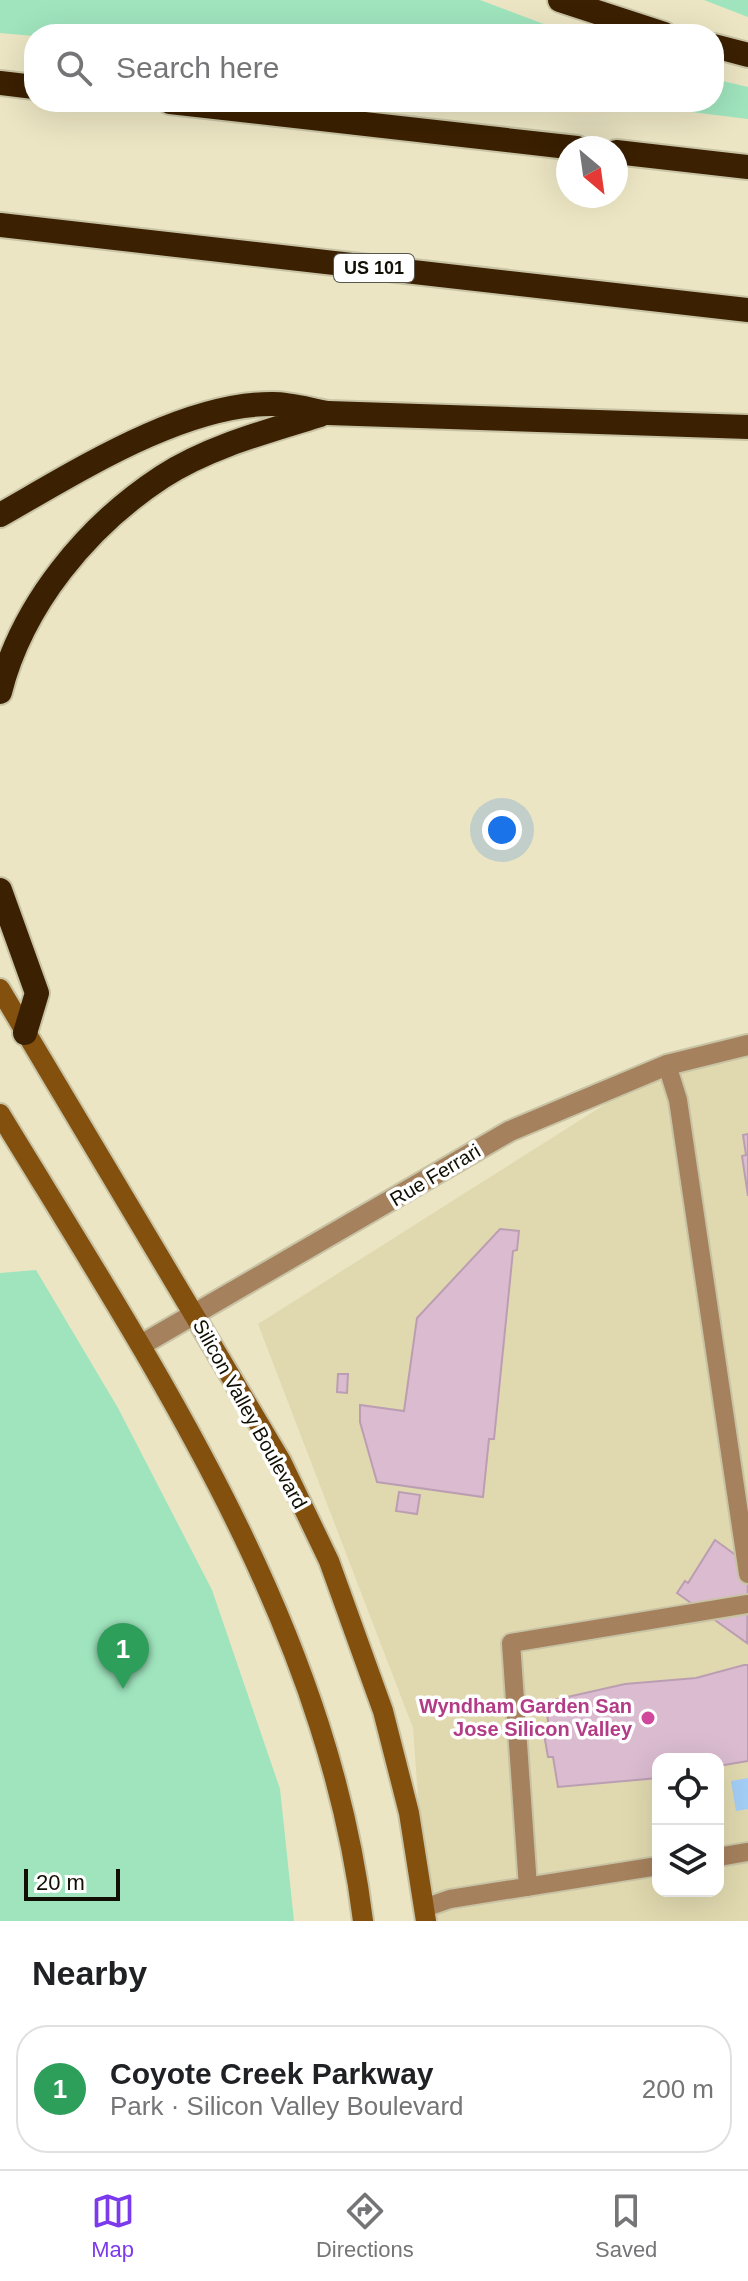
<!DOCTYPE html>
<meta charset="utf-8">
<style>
:root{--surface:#fff;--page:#f6f6f6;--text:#202124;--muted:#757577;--line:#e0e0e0;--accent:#7c3aed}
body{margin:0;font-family:Helvetica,sans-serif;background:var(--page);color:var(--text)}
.controls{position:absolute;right:24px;bottom:24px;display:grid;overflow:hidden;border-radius:16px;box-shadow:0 8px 32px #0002}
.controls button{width:72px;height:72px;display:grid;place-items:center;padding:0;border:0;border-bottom:2px solid var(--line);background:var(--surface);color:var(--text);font:40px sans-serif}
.compass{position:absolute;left:556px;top:136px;width:72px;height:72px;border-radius:50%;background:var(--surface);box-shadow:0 8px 32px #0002;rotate:151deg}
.scale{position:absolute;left:24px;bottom:20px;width:96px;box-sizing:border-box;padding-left:8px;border:4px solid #110f04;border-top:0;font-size:22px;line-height:28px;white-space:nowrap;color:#110f04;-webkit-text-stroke:6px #fff;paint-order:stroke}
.you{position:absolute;left:502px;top:830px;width:28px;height:28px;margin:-20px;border:6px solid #fff;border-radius:50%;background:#1a73e8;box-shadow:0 0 0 12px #1a73e833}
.badge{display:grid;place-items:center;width:52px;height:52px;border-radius:50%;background:var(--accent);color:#fff;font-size:26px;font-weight:700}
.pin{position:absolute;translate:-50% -66px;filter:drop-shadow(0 2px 4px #0008)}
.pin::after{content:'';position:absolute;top:42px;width:28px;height:24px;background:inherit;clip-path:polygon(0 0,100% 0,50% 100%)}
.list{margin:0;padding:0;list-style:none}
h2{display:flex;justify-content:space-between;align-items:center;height:104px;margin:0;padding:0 32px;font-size:34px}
h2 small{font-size:26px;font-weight:400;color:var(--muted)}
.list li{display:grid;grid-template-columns:52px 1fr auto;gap:24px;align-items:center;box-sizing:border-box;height:128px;margin:0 16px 16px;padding:0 16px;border:2px solid var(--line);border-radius:32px}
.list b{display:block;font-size:30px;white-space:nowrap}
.list p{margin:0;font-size:26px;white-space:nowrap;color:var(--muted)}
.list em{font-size:26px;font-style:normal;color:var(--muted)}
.icon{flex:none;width:44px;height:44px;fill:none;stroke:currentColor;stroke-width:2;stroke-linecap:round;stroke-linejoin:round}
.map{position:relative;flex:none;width:748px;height:1921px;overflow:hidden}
.search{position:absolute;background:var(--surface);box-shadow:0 8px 32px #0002;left:24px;right:24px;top:24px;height:88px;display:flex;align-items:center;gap:20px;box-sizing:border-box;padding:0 28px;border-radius:32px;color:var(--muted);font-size:30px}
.sheet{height:248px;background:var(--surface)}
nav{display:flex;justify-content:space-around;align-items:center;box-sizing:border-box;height:112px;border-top:2px solid var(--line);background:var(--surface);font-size:22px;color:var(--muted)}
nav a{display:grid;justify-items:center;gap:4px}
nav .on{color:var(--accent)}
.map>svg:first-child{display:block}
.built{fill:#e0d9af;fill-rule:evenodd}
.green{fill:#9fe4bd}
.water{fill:#a3cef5}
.building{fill:#dabbd0;stroke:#bc9eb2;stroke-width:2}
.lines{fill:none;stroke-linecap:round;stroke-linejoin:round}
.lane-casing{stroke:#c8c3a4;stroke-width:22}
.street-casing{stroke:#c8c3a4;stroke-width:24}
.secondary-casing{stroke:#c8c3a4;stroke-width:24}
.highway-casing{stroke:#c8c3a4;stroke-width:28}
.lane{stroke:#a5815d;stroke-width:18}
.street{stroke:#a5815d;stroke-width:20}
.secondary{stroke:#84500e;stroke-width:20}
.highway{stroke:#3b2001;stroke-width:24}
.hotel-dot{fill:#d1479c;stroke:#fff;stroke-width:3}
.labels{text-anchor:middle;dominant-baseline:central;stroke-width:7;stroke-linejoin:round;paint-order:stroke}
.shield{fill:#fff;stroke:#58574f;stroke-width:2}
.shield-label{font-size:18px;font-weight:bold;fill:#110f04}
.street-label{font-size:20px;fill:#110f04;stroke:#fff}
.hotel-label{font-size:20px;font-weight:bold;fill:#b23c85;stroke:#fff;text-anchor:end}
</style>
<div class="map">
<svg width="748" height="1921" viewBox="0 0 748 1921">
<rect width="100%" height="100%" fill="#ebe5c3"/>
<path class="built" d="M 748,1045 L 748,1921 L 427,1921 L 413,1728 L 258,1324 L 667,1065 ZM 658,1759 L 718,1759 L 718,1891 L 658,1891 Z"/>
<path class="green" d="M 0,0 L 480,0 L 570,34 L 34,36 L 0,33 Z
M 704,0 L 748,0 L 748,17 Z
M 714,79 L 748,87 L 748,119 L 610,102 L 714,102 Z
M 36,1270 L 118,1408 L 212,1590 L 280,1789 L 294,1921 L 0,1921 L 0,1273 Z"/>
<path class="water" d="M 748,1778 L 748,1809 L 736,1811 L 731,1781 Z"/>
<path class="building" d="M 748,1134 L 748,1196 L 742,1156 L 746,1155 L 743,1135 Z
M 500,1229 L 519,1231 L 517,1250 L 513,1251 L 494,1439 L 489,1439 L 483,1497 L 377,1482 L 360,1422 L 360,1405 L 404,1411 L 417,1318 Z
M 338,1374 L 348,1374 L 347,1393 L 337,1392 Z
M 399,1492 L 420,1495 L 417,1514 L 396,1511 Z
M 715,1540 L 748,1564 L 747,1643 L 677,1593 L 685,1581 L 688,1583 Z
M 744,1665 L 748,1665 L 748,1761 L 718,1766 L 718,1759 L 658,1759 L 658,1778 L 558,1787 L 553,1757 L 548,1757 L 544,1734 L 550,1733 L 545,1702 L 625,1684 L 696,1678 Z"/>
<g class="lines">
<g class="lane-casing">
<path id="lane" d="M 667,1065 L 678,1100 L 748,1574
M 718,1857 L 748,1852
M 528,1887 L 511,1643 L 748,1604
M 424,1908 L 450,1899 L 658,1866"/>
</g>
<g class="street-casing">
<path id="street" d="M 141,1345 L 510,1131 L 667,1065 L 748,1045"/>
</g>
<g class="secondary-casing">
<path id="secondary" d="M 0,989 L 281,1461 L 329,1561 L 383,1711 L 409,1813 L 426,1921
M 0,1114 C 153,1366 326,1621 363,1921"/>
</g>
<g class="highway-casing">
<path id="highway" d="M 560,0 L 664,34
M 714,46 L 748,55
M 0,83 L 34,87
M 170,102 L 577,148
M 616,152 L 748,167
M 0,225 L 748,310
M 0,515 C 76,472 183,403 273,404 C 291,404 310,410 328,413 L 748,427
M 0,692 C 22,605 87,526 162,477 C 208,447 268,431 320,415
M 0,890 L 37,993 L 25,1033"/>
</g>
<use href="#lane" class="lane"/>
<use href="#street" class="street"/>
<use href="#secondary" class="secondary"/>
<use href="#highway" class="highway"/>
</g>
<circle class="hotel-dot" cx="648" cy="1718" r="8"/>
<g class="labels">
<rect class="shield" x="334" y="254" width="80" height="28" rx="6"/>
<g class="shield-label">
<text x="374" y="268">US 101</text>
</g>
<g class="street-label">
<text transform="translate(435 1175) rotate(-31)">Rue Ferrari</text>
<text transform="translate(250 1414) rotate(61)">Silicon Valley Boulevard</text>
</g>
<g class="hotel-label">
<text x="632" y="1706">Wyndham Garden San<tspan x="632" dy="23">Jose Silicon Valley</tspan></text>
</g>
</g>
</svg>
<div class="controls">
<button><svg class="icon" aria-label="locate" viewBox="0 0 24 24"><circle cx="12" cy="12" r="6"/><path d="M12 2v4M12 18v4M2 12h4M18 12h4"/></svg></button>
<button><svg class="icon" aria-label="layers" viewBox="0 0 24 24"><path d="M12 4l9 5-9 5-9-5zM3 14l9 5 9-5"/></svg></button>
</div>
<svg class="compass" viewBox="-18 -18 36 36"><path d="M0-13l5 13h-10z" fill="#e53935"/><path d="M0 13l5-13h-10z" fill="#757577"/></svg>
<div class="scale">20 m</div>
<div class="you"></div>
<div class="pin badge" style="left:123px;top:1689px;background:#2e9e5b">1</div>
<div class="search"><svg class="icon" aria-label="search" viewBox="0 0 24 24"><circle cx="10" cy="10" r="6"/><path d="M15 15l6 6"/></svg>Search here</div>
</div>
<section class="sheet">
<h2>Nearby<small></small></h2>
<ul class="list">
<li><span class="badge" style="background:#2e9e5b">1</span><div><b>Coyote Creek Parkway</b><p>Park · Silicon Valley Boulevard</p></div><em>200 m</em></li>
</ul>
</section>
<nav>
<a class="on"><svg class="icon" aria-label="map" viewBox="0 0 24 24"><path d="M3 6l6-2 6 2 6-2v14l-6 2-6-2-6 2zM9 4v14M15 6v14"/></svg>Map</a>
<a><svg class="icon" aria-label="directions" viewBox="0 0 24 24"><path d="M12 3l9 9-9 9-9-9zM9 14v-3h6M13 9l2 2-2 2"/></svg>Directions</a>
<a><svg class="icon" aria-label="saved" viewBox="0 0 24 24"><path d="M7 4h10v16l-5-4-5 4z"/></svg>Saved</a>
</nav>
